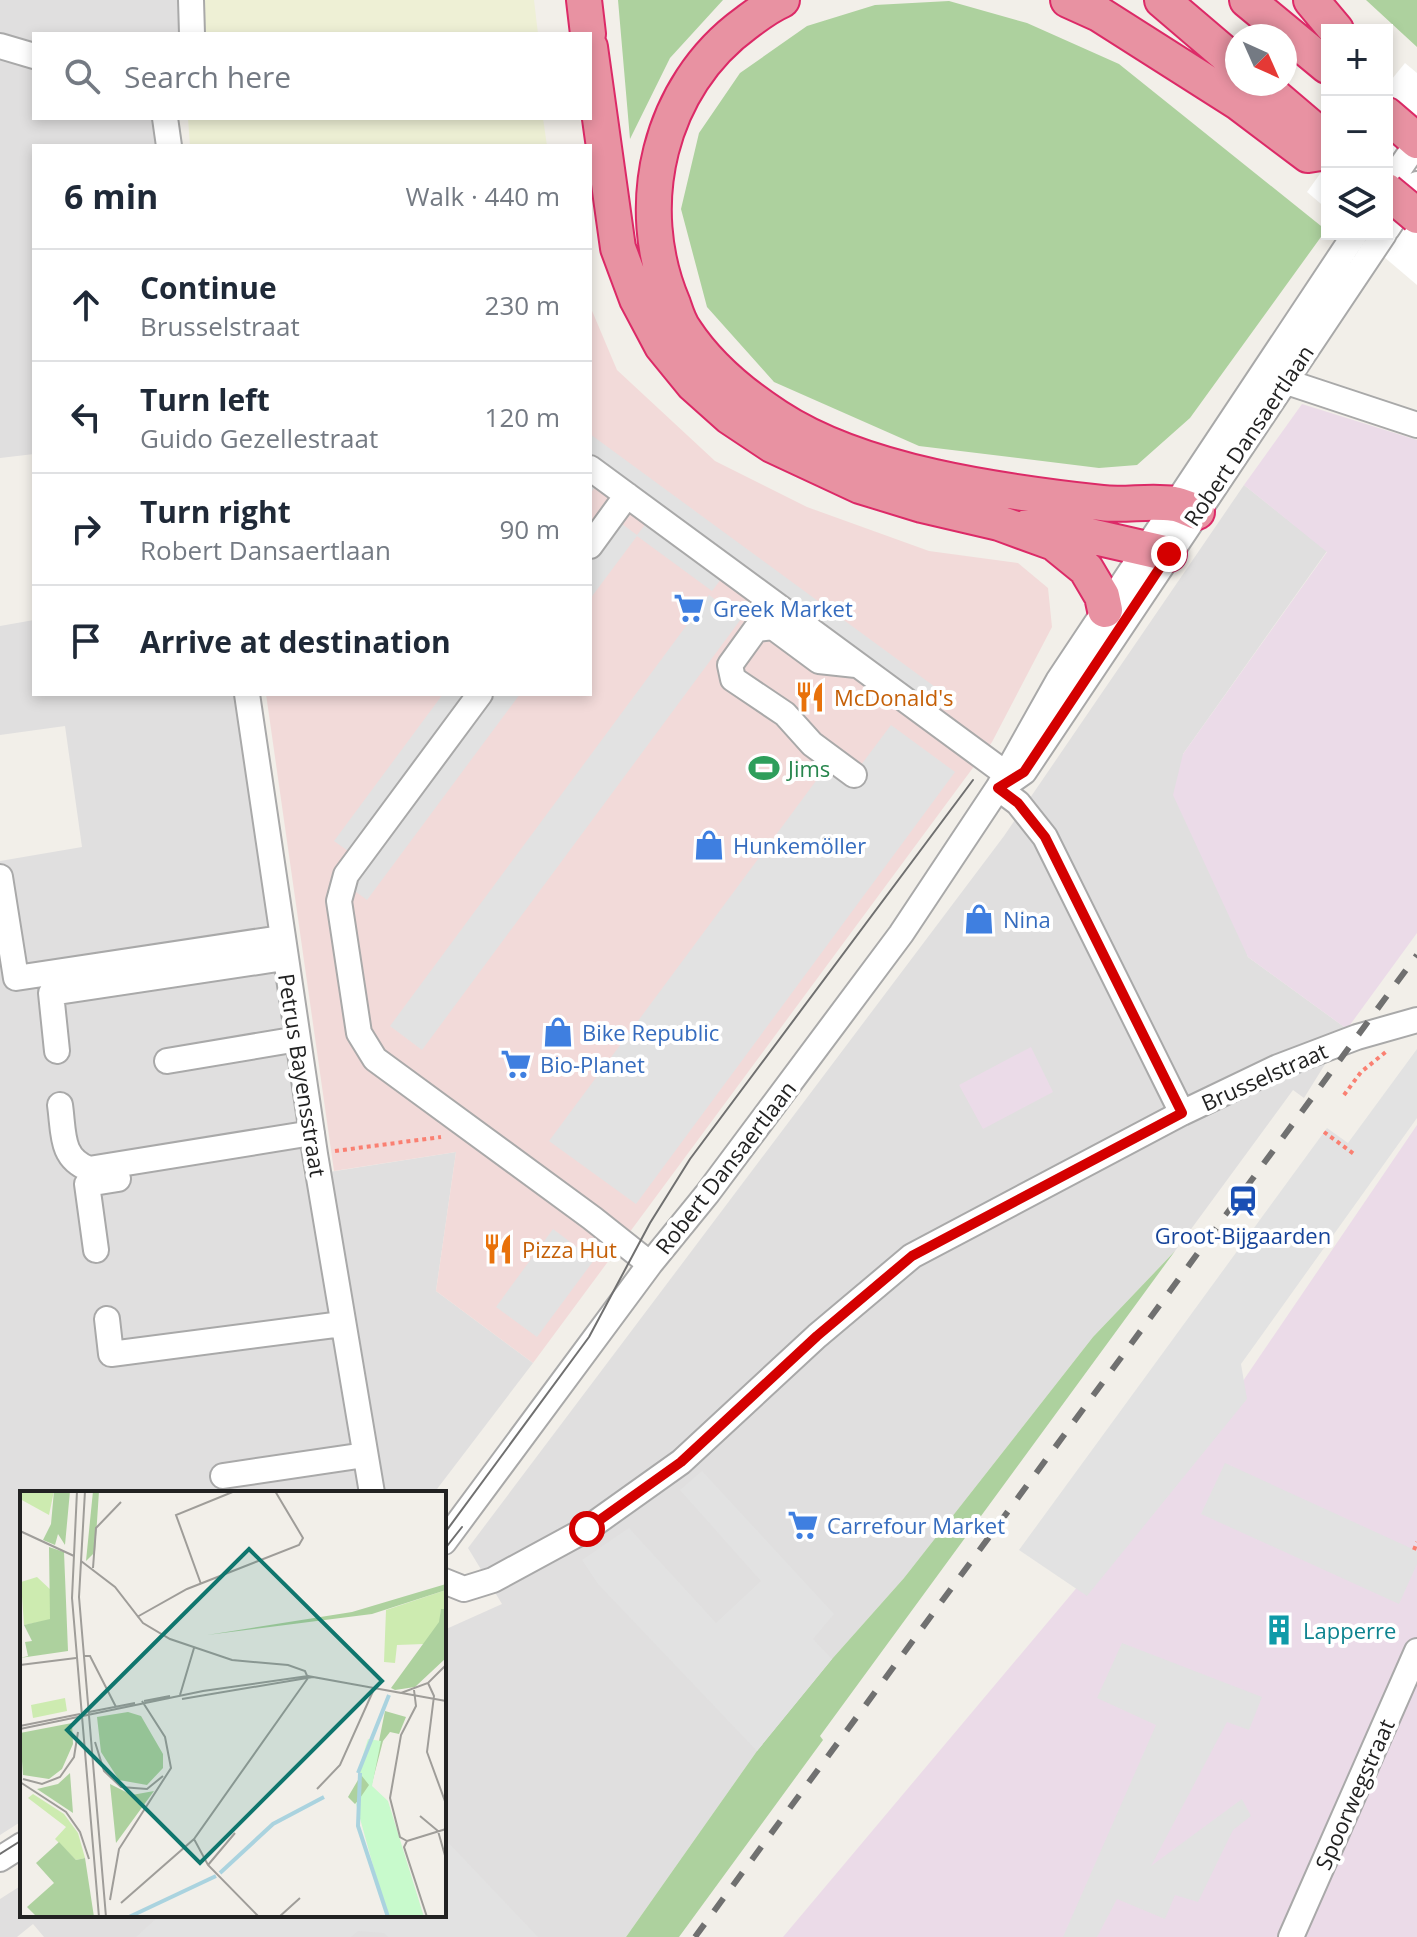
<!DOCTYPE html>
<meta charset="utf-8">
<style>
:root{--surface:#fff;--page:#f2f2f3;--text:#1f2937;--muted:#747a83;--line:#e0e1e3}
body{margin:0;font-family:"Open Sans",sans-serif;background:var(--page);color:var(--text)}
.controls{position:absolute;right:24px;top:24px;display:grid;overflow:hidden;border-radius:0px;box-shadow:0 4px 12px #0003}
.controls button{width:72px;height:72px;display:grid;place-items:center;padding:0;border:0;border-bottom:2px solid var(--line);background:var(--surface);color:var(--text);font:40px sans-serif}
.compass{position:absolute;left:1225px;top:24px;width:72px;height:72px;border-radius:50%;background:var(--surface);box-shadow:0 4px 12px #0003;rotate:135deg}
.stop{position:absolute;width:24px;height:24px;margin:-18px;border:6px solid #d40000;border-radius:50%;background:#fff}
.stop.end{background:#d40000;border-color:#fff;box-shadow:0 2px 8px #0008}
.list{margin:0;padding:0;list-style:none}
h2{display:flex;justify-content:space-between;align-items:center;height:104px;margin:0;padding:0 32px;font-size:34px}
h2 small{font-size:26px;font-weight:400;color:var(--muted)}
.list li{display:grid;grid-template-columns:52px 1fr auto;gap:24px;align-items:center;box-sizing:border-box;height:112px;padding:0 32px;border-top:2px solid var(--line)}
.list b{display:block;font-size:30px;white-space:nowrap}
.list p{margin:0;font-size:26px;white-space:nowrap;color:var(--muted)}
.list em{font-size:26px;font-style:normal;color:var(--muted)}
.icon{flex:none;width:44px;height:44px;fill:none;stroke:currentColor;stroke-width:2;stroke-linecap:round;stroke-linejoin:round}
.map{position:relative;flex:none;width:1417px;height:1937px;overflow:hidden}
.search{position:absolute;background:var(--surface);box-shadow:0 4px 12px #0003;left:32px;top:32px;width:560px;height:88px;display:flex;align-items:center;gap:20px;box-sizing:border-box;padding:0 28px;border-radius:0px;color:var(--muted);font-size:30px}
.panel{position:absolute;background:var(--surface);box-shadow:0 4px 12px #0003;left:32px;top:144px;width:560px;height:552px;border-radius:0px}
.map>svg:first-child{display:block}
.residential{fill:#e0dfdf}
.commercial{fill:#f2dad9}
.industrial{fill:#ebdbe8}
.farmland{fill:#eef0d5}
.forest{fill:#add19e}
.parking{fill:#e2e2e2}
.pier{fill:#fff}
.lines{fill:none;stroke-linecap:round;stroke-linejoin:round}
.minor-casing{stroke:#a9a9a9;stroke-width:28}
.highway-casing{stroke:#dc2a67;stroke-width:38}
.path{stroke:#fa8072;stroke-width:4;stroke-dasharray:4 4;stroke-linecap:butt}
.minor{stroke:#fff;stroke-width:24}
.highway{stroke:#e892a2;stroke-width:34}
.tram{stroke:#707070;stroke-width:2}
.rail{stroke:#707070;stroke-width:6;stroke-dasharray:16 16;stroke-linecap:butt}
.highway-bridge-casing{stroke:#dc2a67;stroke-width:38;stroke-linecap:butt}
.highway-bridge{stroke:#e892a2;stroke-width:34}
.route{stroke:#d40000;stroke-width:10}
.labels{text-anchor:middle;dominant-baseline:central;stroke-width:8;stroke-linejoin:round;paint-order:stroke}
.street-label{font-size:22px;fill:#222;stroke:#fff}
.shop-label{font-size:22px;fill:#366cbe;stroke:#fff;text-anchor:start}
.food-label{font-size:22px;fill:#c56008;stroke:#fff;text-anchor:start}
.leisure-label{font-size:22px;fill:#27864d;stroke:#fff;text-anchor:start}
.transit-label{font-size:22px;fill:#164399;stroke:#fff}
.culture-label{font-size:22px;fill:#0d838f;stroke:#fff;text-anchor:start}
.inset-river{fill:none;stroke:#aad3df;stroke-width:4}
.inset-road{fill:none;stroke:#9f9d99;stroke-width:2}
.view{fill:#0f766e;fill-opacity:0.15;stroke:#0f766e;stroke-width:4}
.inset-edge{fill:none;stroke:#222;stroke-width:4}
</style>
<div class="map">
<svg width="1417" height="1937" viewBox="0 0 1417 1937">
<rect width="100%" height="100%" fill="#f2efe9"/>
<path class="residential" d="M 0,0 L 181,0 L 183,34 L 34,34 L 34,118 L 161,118 L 155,136 L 157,146 L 34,146 L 34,454 L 0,458 Z
M 1244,485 L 1327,551 L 1183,754 L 1248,957 L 1347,1029 L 1304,1098 L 1293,1090 L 1175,1251 L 1093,1337 L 904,1578 L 832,1659 L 757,1751 L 626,1937 L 44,1937 L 33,1924 L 17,1937 L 0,1937 L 0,1899 L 22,1885 L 22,1915 L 444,1915 L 444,1630 L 502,1604 L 468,1548 L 1004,836 Z
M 34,620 L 34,694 L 235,694 L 304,1176 L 456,1152 L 436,1291 L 533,1363 L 434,1493 L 22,1493 L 22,1821 L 0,1835 L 0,861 L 82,847 L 65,726 L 0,735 L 0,626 Z"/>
<path class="commercial" d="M 590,306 L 617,370 L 715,461 L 807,507 L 929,551 L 1018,563 L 1048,588 L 1052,627 L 992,742 L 533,1363 L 436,1291 L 456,1152 L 334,1171 L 266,694 L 590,694 Z"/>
<path class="industrial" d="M 1302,404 L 1417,440 L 1417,933 L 1347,1029 L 1248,957 L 1173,795 L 1183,754 L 1327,552 L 1244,485 Z
M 1031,1047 L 1053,1092 L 983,1129 L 959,1085 Z
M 1417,1125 L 1417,1937 L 783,1937 L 1211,1428 Z"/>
<path class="farmland" d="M 183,0 L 534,0 L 538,34 L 184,34 Z
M 188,118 L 543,118 L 547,146 L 190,146 Z"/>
<path class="forest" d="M 618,0 L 723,0 L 670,58 L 630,139 Z
M 1366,0 L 1417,0 L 1417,47 Z
M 949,1 L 1027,23 L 1119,64 L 1326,230 L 1190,418 L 1137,465 L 1099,468 L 919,446 L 774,382 L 707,307 L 681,209 L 699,133 L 740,73 L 807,26 L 875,5 Z
M 1175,1251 L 820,1736 L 823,1740 L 679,1937 L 626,1937 L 757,1751 L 832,1659 L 904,1578 L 1093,1337 Z"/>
<path class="parking" d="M 590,434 L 946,695 L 930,717 L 728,570 L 712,591 L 637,536 L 590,599 L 590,524 L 601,531 L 611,516 L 637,535 L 653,514 L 602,478 L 590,494 Z
M 709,595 L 741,619 L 422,1050 L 390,1026 Z
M 443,694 L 520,694 L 367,900 L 344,883 L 358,858 L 334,841 Z
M 891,725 L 955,772 L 636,1204 L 549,1141 L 824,770 L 846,785 Z
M 1417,1049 L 1417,1118 L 1241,1364 L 1247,1399 L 1087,1596 L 1019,1550 L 1327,1128 L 1348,1143 Z
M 553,1229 L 594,1260 L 537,1337 L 496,1307 Z
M 1225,1463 L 1417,1551 L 1417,1564 L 1399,1604 L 1201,1514 Z
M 702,1471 L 834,1614 L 813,1639 L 832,1659 L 757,1751 L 598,1584 L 582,1560 L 629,1528 L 716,1623 L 761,1581 L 680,1490 Z
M 1122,1643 L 1262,1697 L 1249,1730 L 1227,1722 L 1151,1866 L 1242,1799 L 1251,1816 L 1233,1830 L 1198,1902 L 1175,1895 L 1165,1919 L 1117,1899 L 1097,1937 L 1063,1937 L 1156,1725 L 1097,1698 Z
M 444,1838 L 538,1937 L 388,1937 L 384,1933 L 358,1931 L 351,1937 L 136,1937 L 160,1915 L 444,1915 Z"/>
<path class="pier" d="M 1405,63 L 1417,73 L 1417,285 L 1357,234 L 1387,234 L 1387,85 Z
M 1327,164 L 1327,209 L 1307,192 Z"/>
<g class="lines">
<g class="minor-casing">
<path id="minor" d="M 191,0 L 192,34
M 0,46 L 34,56
M 165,118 L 169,146
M 1387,187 L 1417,143
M 1387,229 L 1417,184
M 1273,375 L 1284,381 L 1417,425
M 590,468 L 1013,779
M 590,546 L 627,495
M 247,694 L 315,1154 L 372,1493
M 480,694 L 346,875 L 339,901 L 359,1033 L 375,1059 L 592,1218 L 650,1264
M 854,775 L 812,744 L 785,714 L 733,679 L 730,665 L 756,629 L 773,627 L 819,661 L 856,665
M 1014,779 L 1024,772 L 1384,234
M 998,788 L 1018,803 L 1045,837 L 1182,1113
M 0,877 L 16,978 L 281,938
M 57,1051 L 51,993 L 284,958
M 167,1061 L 298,1039
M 60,1105 C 64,1133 60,1158 89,1169 L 312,1133
M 96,1250 L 87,1184 L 118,1179
M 107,1319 L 111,1354 L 342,1324
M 223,1476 L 365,1455
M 444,1542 L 650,1264 L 707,1194 L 901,934 L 998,788 L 1058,681 L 1355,234
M 444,1581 L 464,1589 L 493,1580 L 587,1529 L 681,1462 L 817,1336 L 912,1256 L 1182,1113 L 1278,1067 L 1357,1037 L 1417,1020
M 0,1859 L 22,1845
M 1291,1937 L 1417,1651"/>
</g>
<g class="highway-casing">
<path id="highway" d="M 584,0 L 588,34
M 782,0 C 768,6 758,14 746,23 C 659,86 631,206 673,304 C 676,313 679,323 685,331 C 708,366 743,395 777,417 C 862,473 1002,492 1102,503 C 1125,506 1150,500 1174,504 C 1182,505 1190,510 1197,512
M 1068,0 L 1099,14 L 1239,103 L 1308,155 L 1327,152
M 1162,0 L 1237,64
M 1247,0 L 1327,66
M 1311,0 L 1336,30
M 590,47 L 618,248 L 637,299 L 662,346 L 693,384 L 730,417 L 772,445 L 860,486 L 922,505 L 999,523 L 1054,543 L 1086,569 L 1102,596 L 1105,610
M 1260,84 L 1327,141
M 1387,115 L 1417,141
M 1033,523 L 1169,554"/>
</g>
<path class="path" d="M 1344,1095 L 1361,1072 L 1387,1051
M 1324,1132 L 1354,1154
M 335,1151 L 441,1137
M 1414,1550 L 1417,1542"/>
<use href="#minor" class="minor"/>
<use href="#highway" class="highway"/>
<path class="tram" d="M 444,1534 L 589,1337 L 650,1223 L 690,1159 L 973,780
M 444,1550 L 462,1527
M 0,1854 L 22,1840"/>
<path class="rail" d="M 695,1937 L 1417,955"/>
<g class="highway-bridge-casing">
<path id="highway-bridge" d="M 1387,191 L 1417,216"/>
</g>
<use href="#highway-bridge" class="highway-bridge"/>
</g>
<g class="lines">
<path class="route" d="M 587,1529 L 681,1462 L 817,1336 L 912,1256 L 1182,1113 L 1045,837 L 1018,803 L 998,788 L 1024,772 L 1169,554"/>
</g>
<defs>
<g id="supermarket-bare" transform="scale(2.4)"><path d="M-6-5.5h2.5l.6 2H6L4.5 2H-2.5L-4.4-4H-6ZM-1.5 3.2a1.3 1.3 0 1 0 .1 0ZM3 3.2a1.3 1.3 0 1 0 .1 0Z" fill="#3f7fe0" stroke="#fff" stroke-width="2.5" paint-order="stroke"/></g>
<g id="restaurant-bare" transform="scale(2.4)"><path d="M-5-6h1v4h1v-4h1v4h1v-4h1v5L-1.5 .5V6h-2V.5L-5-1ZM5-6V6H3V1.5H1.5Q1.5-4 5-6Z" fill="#e8710a" stroke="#fff" stroke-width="2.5" paint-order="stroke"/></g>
<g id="stadium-bare" transform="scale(2.4)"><path d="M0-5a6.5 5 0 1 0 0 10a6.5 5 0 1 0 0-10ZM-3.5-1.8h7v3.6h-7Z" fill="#2e9e5b" stroke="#fff" stroke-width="2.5" paint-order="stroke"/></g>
<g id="shop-bare" transform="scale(2.4)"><path d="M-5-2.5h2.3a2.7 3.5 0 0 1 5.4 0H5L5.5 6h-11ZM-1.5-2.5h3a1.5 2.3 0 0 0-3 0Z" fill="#3f7fe0" stroke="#fff" stroke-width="2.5" paint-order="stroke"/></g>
<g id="station-bare" transform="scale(2.4)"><path d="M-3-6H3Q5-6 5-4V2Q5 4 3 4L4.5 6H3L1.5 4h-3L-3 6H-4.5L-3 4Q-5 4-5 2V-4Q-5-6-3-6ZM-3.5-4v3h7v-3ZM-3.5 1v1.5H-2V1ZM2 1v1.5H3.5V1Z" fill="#1a4fb4" stroke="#fff" stroke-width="2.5" paint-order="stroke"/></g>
<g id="building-bare" transform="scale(2.4)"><path d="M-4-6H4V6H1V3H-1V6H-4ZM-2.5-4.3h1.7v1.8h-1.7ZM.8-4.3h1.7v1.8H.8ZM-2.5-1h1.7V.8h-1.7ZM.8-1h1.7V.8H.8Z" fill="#0f9aa8" stroke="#fff" stroke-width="2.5" paint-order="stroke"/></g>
</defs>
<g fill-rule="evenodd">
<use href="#supermarket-bare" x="689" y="608"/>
<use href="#restaurant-bare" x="810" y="697"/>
<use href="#stadium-bare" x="764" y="768"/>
<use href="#shop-bare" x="709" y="845"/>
<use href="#shop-bare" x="979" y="919"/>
<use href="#shop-bare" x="558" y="1032"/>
<use href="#supermarket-bare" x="516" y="1064"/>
<use href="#station-bare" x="1243" y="1201"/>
<use href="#restaurant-bare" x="498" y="1249"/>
<use href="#supermarket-bare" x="803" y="1525"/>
<use href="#building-bare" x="1279" y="1630"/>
</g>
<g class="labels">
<g class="street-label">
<text transform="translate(1248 435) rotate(-56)">Robert Dansaertlaan</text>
<text transform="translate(303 1075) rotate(81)">Petrus Bayensstraat</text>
<text transform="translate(1264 1076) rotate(-24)">Brusselstraat</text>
<text transform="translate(725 1167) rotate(-52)">Robert Dansaertlaan</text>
<text transform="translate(1354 1794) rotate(-66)">Spoorwegstraat</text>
</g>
<g class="shop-label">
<text x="713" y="608">Greek Market</text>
<text x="733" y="845">Hunkemöller</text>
<text x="1003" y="919">Nina</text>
<text x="582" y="1032">Bike Republic</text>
<text x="540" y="1064">Bio-Planet</text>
<text x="827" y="1525">Carrefour Market</text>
</g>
<g class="food-label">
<text x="834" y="697">McDonald's</text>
<text x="522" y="1249">Pizza Hut</text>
</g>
<g class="leisure-label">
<text x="788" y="768">Jims</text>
</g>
<g class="transit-label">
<text x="1243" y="1235">Groot-Bijgaarden</text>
</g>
<g class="culture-label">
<text x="1303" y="1630">Lapperre</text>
</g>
</g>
<g transform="translate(20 1491)">
<rect width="426" height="426" fill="#f2efe9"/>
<path d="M 34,0 L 29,24 L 0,8 L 1,0 ZM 17,86 L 33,101 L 30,129 L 4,134 L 1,91 ZM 426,99 L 426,118 L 421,118 L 420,131 L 404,153 L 377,154 L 375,172 L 364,171 L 366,119 ZM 45,207 L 47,220 L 13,227 L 11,214 ZM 13,303 L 44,323 L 58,342 L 65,367 L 56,369 L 35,348 L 46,336 L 8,307 Z" fill="#cdebb0"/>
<path d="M 34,0 L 50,0 L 45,54 L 38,43 L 35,54 L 23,49 L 31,33 ZM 73,0 L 79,0 L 75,61 L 66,70 ZM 29,56 L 44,61 L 48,160 L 0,167 L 8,165 L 5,151 L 12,150 L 4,134 L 30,128 ZM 426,93 L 426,99 L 352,123 L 187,144 L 332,121 ZM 421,118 L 426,118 L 426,167 L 395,196 L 375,199 L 371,197 L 419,131 ZM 365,220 L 386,226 L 379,243 L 370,241 L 363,250 L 351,296 L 335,313 L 328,306 L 358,255 ZM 108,221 L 121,225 L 143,263 L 143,277 L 127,294 L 99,289 L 81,261 L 77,226 ZM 52,232 L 53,253 L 42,278 L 29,288 L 3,284 L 0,242 ZM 50,282 L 53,322 L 17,298 L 38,293 ZM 90,293 L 112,304 L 134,300 L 96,352 ZM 39,351 L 56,369 L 65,367 L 74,426 L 17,426 L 7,416 L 34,392 L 16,372 Z" fill="#add19e"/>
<path d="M 348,248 L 361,250 L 352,295 L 368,310 L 404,426 L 367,425 L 336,313 L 349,294 L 338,280 Z" fill="#c8facc"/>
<path class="inset-river" d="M 338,282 L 369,204M 340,282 L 338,335 L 368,426M 200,382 L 253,333 L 304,306M 109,426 L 196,385"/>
<path class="inset-road" d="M 57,0 L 52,107 L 79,426M 65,0 L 59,106 L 86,426M 0,40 L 54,65M 61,70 L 95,96 L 123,132 L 150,148 L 212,169 L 268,174 L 285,180 L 288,187 L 174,348 L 101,412M 73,77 L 76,37 L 101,11M 181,93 L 156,24 L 215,0M 117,126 L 167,98 L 279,54 L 283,47 L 255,0M 64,165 L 70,165 L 96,216M 0,174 L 56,167M 408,192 L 414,205 L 407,261 L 426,313M 160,204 L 174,157M 162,208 L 293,186 L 426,210M 124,210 L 150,205M 69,221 L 115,212M 0,235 L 60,223M 0,238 L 183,200 L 288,185 L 381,202 L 408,192 L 426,174M 75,251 L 84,280 L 101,296 L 127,298 L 143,285M 3,288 L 22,293 L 40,286 L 54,266 L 58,241M 0,291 L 46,321 L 60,341 L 69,368M 297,298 L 320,274 L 354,198M 400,325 L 418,340 L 426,368M 174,348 L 188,374 L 239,426M 387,350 L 380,346 L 370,307 L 381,244 L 396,215 L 394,199M 387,350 L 384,356 L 407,426M 387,350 L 426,338M 188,374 L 215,342M 90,409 L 99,358 L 151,277 L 145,246 L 122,210M 259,426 L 280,407"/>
<path class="view" d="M 229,58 L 362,190 L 180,372 L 47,239 Z"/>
<rect width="426" height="426" class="inset-edge"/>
</g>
</svg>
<div class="controls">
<button>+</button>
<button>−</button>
<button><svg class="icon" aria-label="layers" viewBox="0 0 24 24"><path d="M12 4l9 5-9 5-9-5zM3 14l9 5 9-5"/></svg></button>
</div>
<svg class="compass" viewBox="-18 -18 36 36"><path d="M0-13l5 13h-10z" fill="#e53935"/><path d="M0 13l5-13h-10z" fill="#747a83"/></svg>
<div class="stop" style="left:587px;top:1529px"></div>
<div class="stop end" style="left:1169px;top:554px"></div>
<div class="search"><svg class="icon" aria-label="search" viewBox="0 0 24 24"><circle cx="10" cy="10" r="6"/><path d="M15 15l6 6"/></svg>Search here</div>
<section class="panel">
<h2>6 min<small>Walk · 440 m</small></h2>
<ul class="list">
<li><svg class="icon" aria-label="ahead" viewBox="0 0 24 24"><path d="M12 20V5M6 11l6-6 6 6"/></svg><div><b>Continue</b><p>Brusselstraat</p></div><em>230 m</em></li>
<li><svg class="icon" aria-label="left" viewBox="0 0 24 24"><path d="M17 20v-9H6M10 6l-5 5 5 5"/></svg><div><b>Turn left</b><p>Guido Gezellestraat</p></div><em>120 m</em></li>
<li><svg class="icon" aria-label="right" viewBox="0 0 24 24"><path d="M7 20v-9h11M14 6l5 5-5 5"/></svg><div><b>Turn right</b><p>Robert Dansaertlaan</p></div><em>90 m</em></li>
<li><svg class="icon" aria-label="arrive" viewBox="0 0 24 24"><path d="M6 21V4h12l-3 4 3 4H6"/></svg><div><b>Arrive at destination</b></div></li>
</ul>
</section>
</div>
